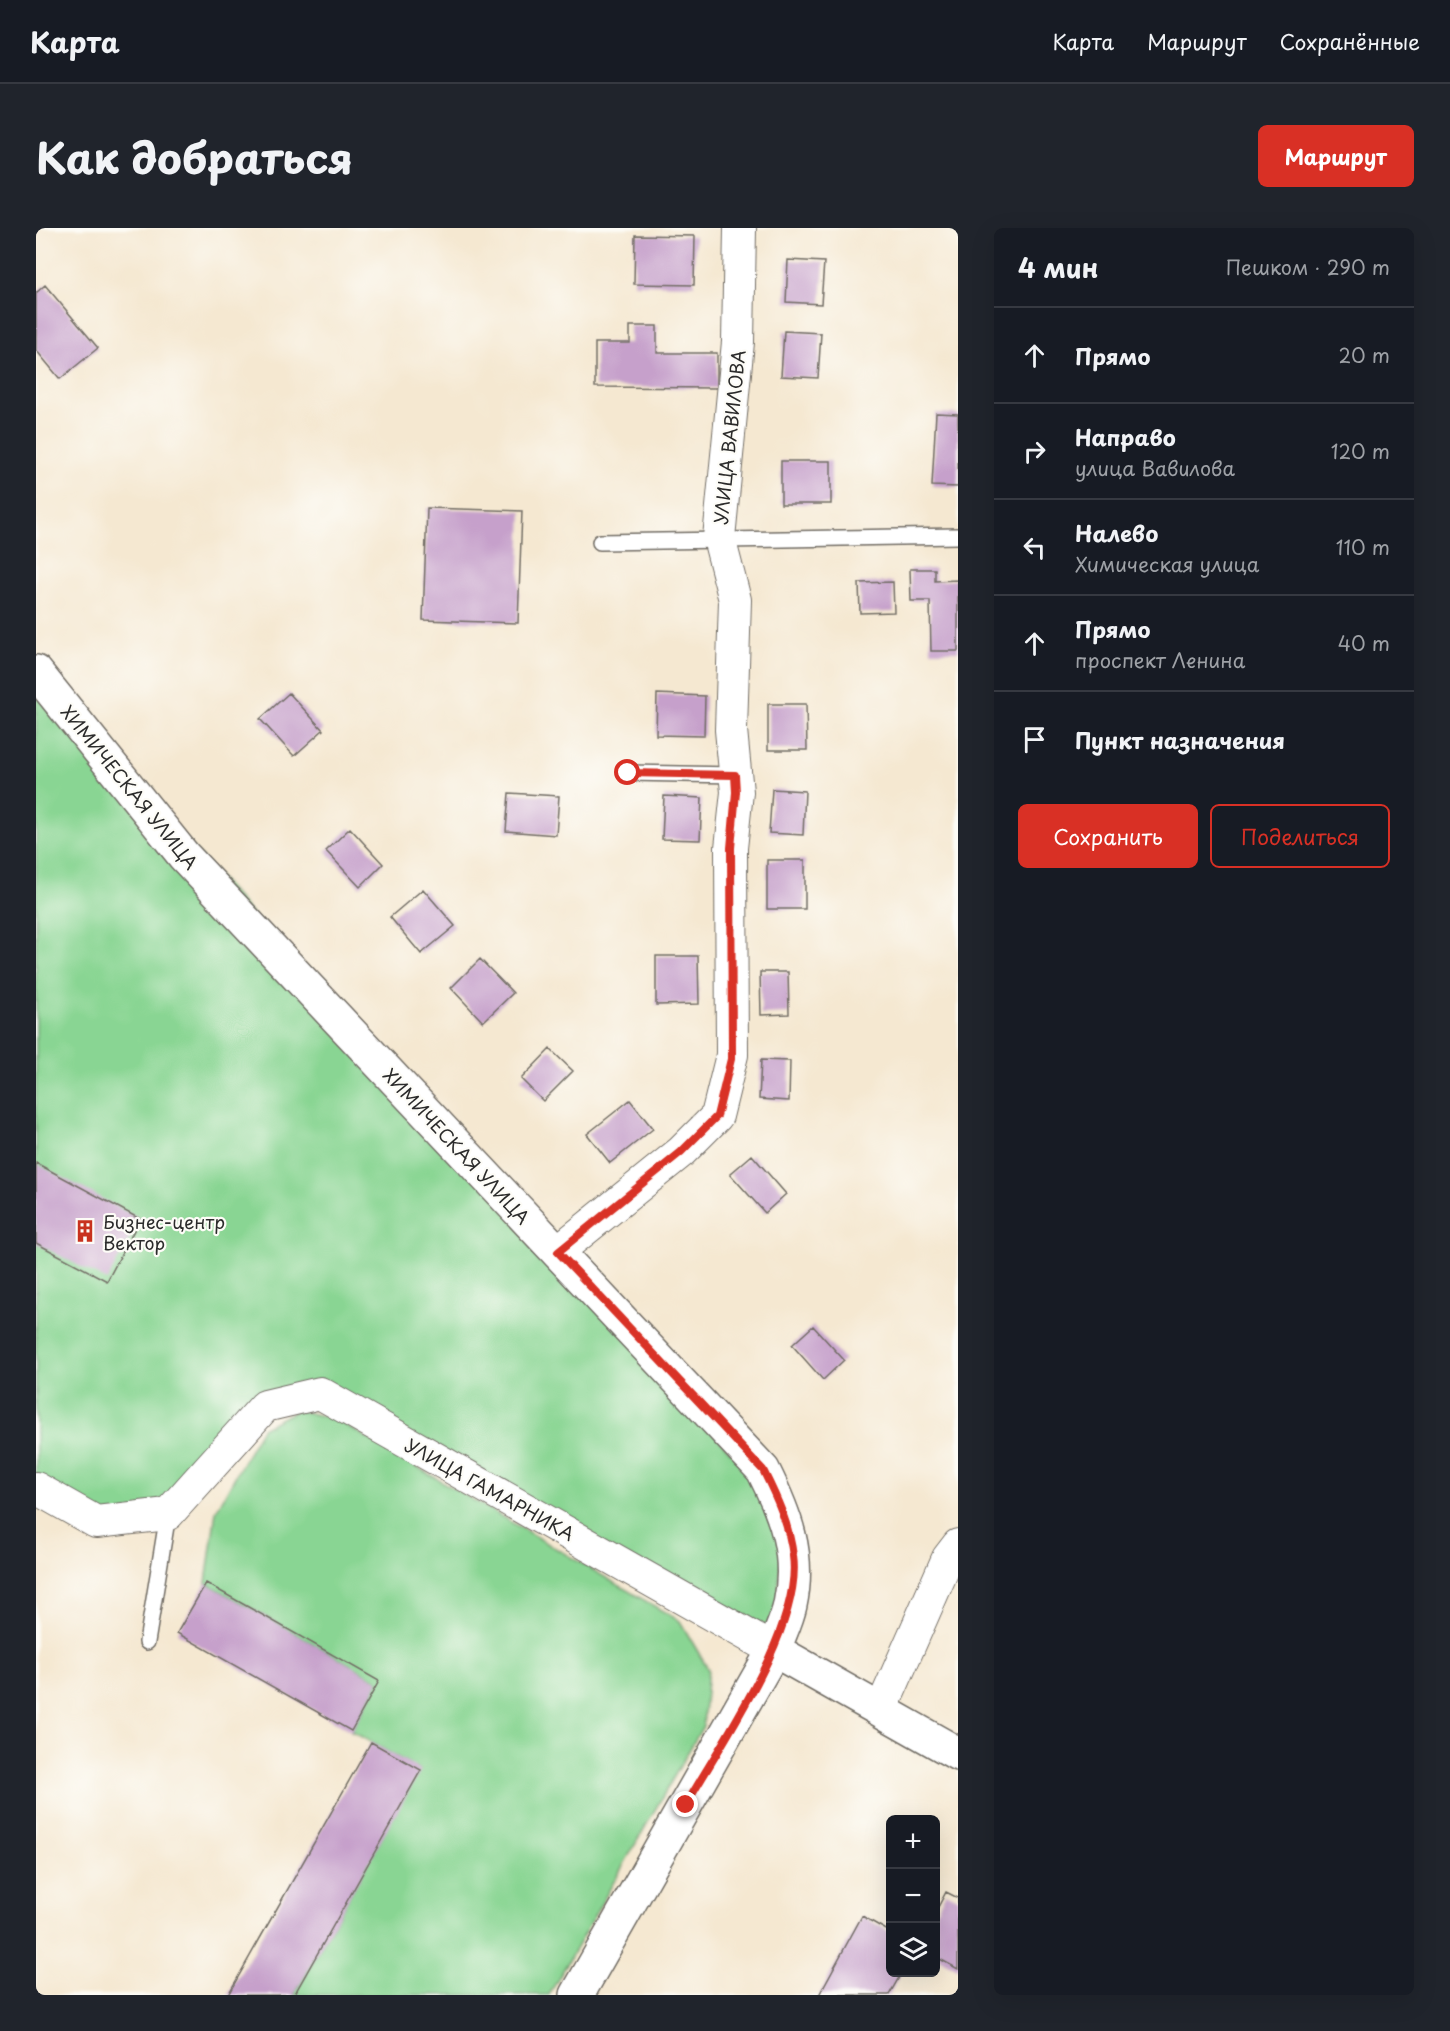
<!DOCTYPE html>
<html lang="ru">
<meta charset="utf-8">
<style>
:root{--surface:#171b24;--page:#20242c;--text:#f1f3f6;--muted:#9ea1a6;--line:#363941;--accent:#d93025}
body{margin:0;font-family:"Playpen Sans",sans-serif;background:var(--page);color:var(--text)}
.controls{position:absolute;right:18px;bottom:18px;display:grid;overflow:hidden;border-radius:9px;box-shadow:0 6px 24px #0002}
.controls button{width:54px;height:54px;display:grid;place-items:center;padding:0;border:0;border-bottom:2px solid var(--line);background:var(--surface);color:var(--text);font:30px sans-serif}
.stop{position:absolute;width:18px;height:18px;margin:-14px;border:4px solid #d93025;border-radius:50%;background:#fff}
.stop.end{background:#d93025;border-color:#fff;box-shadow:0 2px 6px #0008}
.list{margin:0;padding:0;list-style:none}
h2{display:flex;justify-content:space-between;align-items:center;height:78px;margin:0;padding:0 24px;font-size:26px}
h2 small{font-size:20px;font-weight:400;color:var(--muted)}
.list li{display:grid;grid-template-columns:39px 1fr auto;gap:18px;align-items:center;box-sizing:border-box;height:96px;padding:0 24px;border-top:2px solid var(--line)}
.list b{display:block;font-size:22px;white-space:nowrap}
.list p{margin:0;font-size:20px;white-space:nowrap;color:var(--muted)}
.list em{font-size:20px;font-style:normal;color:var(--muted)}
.actions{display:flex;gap:12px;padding:18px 24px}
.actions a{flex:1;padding:14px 0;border:2px solid var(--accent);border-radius:9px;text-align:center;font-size:21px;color:var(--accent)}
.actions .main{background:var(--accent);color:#fff}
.icon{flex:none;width:33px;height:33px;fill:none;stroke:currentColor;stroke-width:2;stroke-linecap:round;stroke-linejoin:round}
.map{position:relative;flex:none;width:922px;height:1767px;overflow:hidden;border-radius:9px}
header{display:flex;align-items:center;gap:36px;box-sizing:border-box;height:84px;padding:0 30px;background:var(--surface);border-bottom:2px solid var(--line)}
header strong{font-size:28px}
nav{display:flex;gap:33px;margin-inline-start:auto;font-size:21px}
.intro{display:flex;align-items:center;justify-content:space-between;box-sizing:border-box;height:144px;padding:0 36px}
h1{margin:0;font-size:42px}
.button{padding:15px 27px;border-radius:9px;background:var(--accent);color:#fff;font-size:21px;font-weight:700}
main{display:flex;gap:36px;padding:0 36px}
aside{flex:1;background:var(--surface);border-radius:9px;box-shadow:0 6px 24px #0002}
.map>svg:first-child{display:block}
.green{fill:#89d593;stroke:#5a805f;stroke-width:1.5}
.building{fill:#c6a0cb}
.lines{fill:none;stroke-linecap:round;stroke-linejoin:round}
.lane-casing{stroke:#726d65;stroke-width:18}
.street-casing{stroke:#726d65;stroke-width:34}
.secondary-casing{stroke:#726d65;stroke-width:36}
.lane{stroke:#fff;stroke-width:15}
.street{stroke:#fff;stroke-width:32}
.secondary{stroke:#fff;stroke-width:33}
.route{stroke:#d93025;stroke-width:8}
.labels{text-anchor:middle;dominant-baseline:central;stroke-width:4.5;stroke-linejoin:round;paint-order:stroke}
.street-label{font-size:18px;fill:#2b2b2b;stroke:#fdfcf7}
.poi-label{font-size:18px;fill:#2b2b2b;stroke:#fdfcf7;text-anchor:start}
</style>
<header>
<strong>Карта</strong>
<nav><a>Карта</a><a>Маршрут</a><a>Сохранённые</a></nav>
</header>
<div class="intro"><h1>Как добраться</h1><a class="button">Маршрут</a></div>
<main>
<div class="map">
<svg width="922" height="1767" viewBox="0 0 922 1767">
<rect width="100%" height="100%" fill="#fdfcf7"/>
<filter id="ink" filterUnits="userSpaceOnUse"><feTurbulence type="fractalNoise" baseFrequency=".0167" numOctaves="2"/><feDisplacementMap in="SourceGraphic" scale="12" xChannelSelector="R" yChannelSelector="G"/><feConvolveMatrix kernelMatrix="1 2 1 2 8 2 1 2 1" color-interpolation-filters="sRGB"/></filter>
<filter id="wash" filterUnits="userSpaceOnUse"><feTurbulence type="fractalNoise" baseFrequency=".008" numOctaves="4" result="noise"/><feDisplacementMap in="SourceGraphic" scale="24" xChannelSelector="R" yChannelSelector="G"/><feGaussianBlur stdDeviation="1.35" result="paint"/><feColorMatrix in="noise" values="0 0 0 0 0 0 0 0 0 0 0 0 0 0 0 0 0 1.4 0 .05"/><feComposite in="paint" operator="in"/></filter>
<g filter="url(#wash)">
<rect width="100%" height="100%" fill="#f5e8d1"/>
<path class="green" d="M 0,444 L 748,1284 L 738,1422 L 284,1165 L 229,1178 L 132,1286 L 60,1294 L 0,1260 Z
M 261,1182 L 299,1191 L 644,1393 L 672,1441 L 667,1498 L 513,1767 L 258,1767 L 384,1542 L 315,1503 L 343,1453 L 170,1355 L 180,1283 L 226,1200 Z"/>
<g id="blocks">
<path class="building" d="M 599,7 L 659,8 L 658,57 L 598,56 Z
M 752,32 L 788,34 L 785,76 L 750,74 Z
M 9,57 L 62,120 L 24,151 L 0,122 L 0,65 Z
M 594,98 L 621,98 L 621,125 L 681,125 L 681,160 L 559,159 L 559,115 L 594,115 Z
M 748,103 L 785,105 L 782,150 L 745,148 Z
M 900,185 L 922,186 L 922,259 L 896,258 Z
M 745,233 L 795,233 L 795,276 L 745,276 Z
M 391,280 L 486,283 L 482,395 L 387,392 Z
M 874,341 L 899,341 L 899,353 L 922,352 L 922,423 L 895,423 L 894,373 L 875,373 Z
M 857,354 L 858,384 L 824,385 L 823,355 Z
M 253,465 L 287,502 L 258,528 L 224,491 Z
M 621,466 L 669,468 L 668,508 L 620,507 Z
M 732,476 L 770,476 L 771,522 L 732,522 Z
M 736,561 L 769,563 L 767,607 L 733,605 Z
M 473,565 L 523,568 L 520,607 L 470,603 Z
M 628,568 L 666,570 L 664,612 L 626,611 Z
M 314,600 L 347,636 L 324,659 L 290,623 Z
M 731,632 L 769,632 L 769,681 L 731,681 Z
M 387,661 L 419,698 L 385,726 L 354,689 Z
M 620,728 L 662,728 L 663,776 L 620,777 Z
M 444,731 L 477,765 L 447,794 L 415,760 Z
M 724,744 L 752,744 L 753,786 L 725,787 Z
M 514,821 L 537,843 L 507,873 L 485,851 Z
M 725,832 L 754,833 L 753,873 L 723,871 Z
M 594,872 L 617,901 L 574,935 L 551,906 Z
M 716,927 L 750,966 L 729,985 L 694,946 Z
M 0,935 L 104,991 L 71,1053 L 0,1015 Z
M 777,1098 L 808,1132 L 787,1152 L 756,1117 Z
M 170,1355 L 343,1453 L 315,1503 L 141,1405 Z
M 335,1514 L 385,1542 L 258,1767 L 192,1767 Z
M 910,1664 L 922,1670 L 922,1741 L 900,1729 L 900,1683 Z
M 826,1688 L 854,1704 L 854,1744 L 866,1744 L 853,1767 L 783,1767 Z"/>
</g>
</g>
<g filter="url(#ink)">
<use href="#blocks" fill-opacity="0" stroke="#726d65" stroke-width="1.5"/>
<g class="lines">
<g class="lane-casing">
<path id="lane" d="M 564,314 L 922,308
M 592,545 L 699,547
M 111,1414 L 132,1286"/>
</g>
<g class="street-casing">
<path id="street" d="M 521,1024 L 645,924 L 681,888 L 696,827 L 695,620 L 701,564 L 695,502 L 699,372 L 683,310 L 702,114 L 704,0
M 0,1260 L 60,1294 L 132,1286 L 229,1178 L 284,1165 L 738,1422
M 845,1482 L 912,1330 L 922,1317"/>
</g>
<g class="secondary-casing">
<path id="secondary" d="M 0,444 L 148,628 L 727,1242 C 749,1286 765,1326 754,1377 C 751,1392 743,1407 738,1422 L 541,1767
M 738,1422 L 922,1526"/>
</g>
<use href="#lane" class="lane"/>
<use href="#street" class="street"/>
<use href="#secondary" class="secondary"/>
</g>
</g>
<g class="lines" filter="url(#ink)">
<path class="route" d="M 592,545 L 699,547 L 700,564 L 695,620 L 696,827 L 681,888 L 645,924 L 522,1024 L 727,1242 C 741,1270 753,1296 757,1328 C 767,1399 685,1515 650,1577"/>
</g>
<defs>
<g id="building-bare" transform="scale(1.8)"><path d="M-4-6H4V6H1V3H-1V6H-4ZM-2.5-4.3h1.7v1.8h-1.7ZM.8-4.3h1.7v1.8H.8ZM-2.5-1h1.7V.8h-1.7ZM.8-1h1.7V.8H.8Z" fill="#c8321e" stroke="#fdfcf7" stroke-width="2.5" paint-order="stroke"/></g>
</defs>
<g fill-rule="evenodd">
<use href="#building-bare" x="49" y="1003"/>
</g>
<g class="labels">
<g class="street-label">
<text transform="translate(693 209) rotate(-84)">УЛИЦА ВАВИЛОВА</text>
<text transform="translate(94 559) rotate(51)">ХИМИЧЕСКАЯ УЛИЦА</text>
<text transform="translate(421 918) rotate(47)">ХИМИЧЕСКАЯ УЛИЦА</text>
<text transform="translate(454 1261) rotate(29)">УЛИЦА ГАМАРНИКА</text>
</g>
<g class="poi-label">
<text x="67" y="993">Бизнес-центр<tspan x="67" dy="21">Вектор</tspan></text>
</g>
</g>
</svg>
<div class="controls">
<button>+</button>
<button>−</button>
<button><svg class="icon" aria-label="layers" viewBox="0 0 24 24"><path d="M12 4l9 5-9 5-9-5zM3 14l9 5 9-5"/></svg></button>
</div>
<div class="stop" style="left:592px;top:545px"></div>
<div class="stop end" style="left:650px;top:1577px"></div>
</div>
<aside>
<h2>4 мин<small>Пешком · 290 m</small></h2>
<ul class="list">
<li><svg class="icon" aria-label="ahead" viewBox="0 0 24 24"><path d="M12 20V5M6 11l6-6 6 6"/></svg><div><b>Прямо</b></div><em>20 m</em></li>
<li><svg class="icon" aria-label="right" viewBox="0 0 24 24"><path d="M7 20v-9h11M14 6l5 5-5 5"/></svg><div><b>Направо</b><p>улица Вавилова</p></div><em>120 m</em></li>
<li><svg class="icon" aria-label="left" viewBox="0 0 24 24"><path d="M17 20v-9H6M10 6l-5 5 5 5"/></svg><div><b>Налево</b><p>Химическая улица</p></div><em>110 m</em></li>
<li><svg class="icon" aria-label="ahead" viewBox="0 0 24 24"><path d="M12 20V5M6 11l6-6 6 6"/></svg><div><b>Прямо</b><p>проспект Ленина</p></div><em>40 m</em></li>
<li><svg class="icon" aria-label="arrive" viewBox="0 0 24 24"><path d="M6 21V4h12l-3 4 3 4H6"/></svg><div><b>Пункт назначения</b></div></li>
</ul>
<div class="actions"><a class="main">Сохранить</a><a>Поделиться</a></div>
</aside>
</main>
